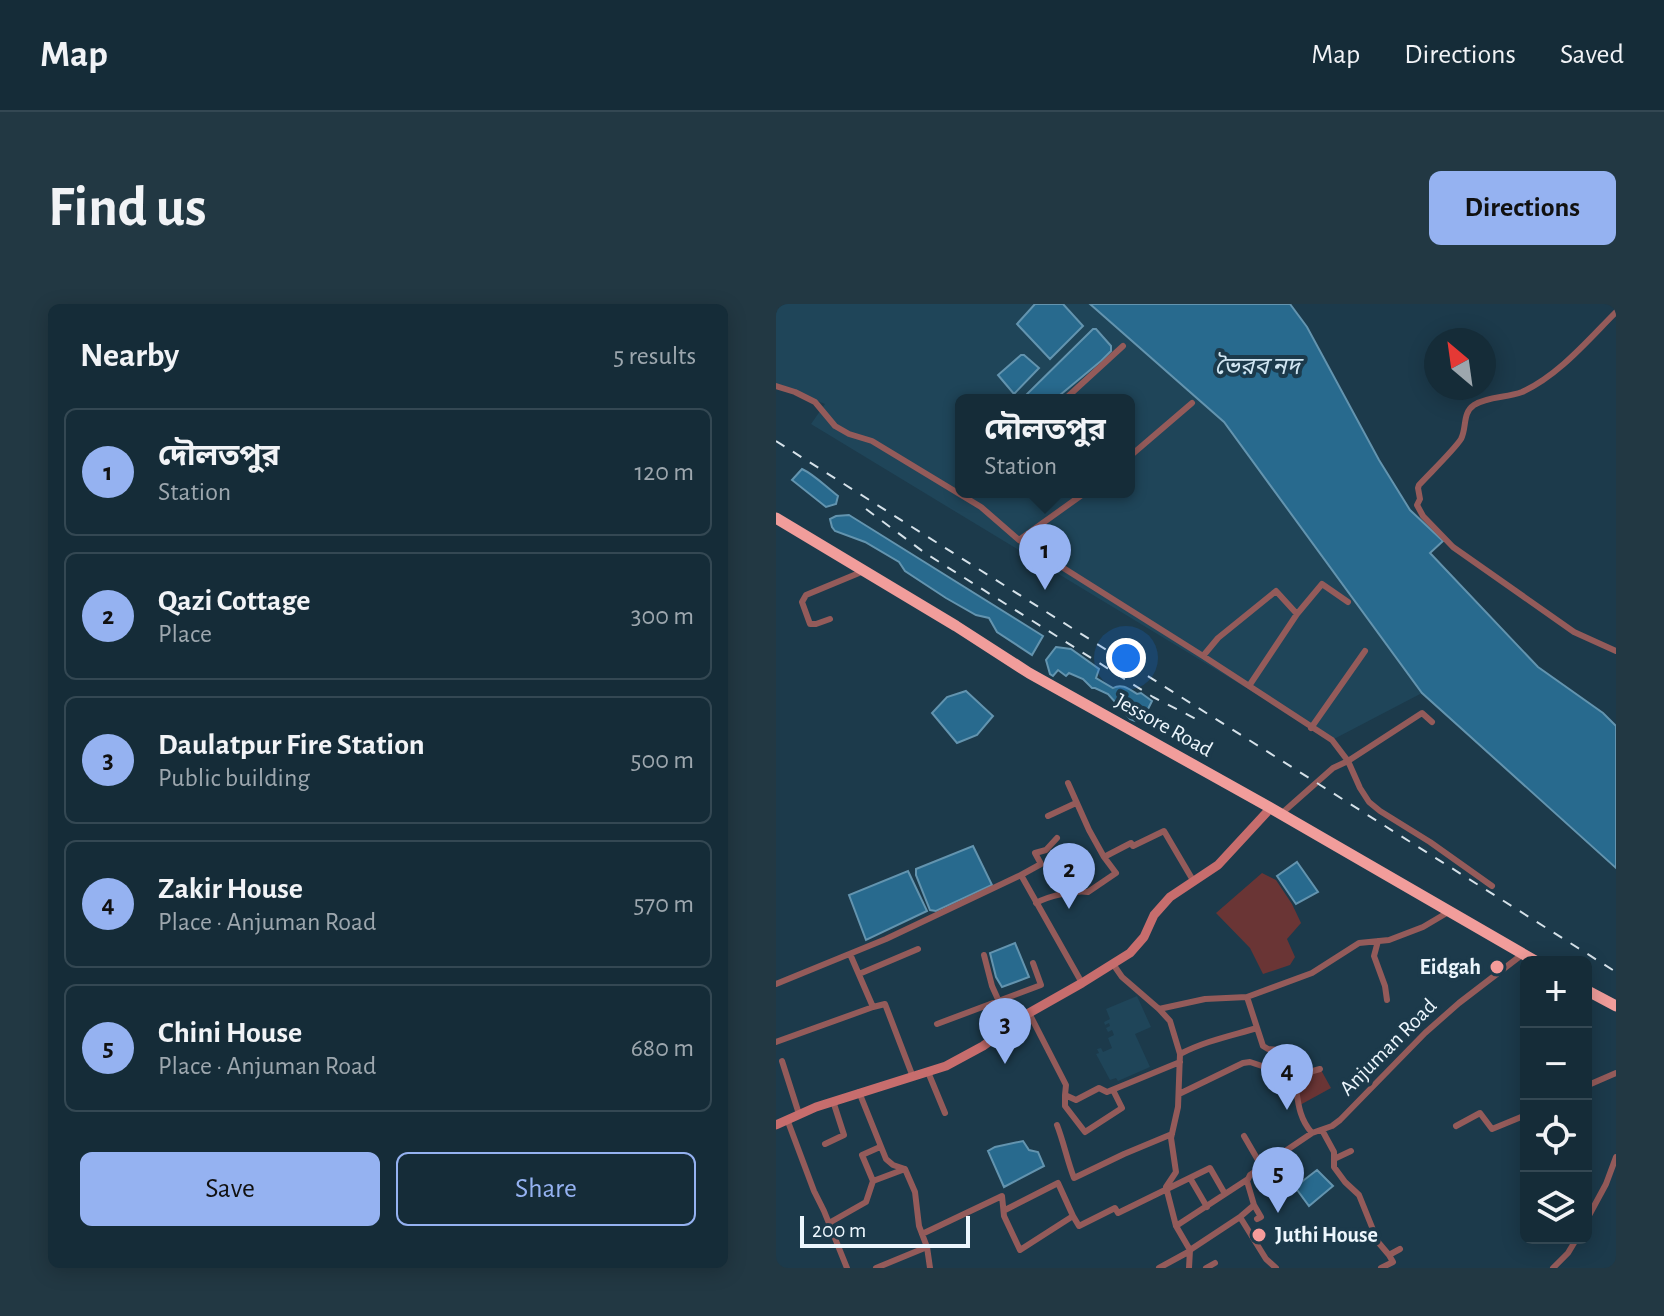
<!DOCTYPE html>
<meta charset="utf-8">
<style>
:root{--surface:#152c38;--page:#223843;--text:#f1f3f6;--muted:#9da7ae;--line:#344853;--accent:#95b2f1}
body{margin:0;font-family:"Alegreya Sans","Noto Sans Bengali",sans-serif;background:var(--page);color:var(--text)}
.controls{position:absolute;right:24px;bottom:24px;display:grid;overflow:hidden;border-radius:12px;box-shadow:0 4px 20px #0003}
.controls button{width:72px;height:72px;display:grid;place-items:center;padding:0;border:0;border-bottom:2px solid var(--line);background:var(--surface);color:var(--text);font:40px sans-serif}
.compass{position:absolute;left:648px;top:24px;width:72px;height:72px;border-radius:50%;background:var(--surface);box-shadow:0 4px 20px #0003;rotate:331deg}
.scale{position:absolute;left:24px;bottom:20px;width:170px;box-sizing:border-box;padding-left:8px;border:4px solid #ecf6fd;border-top:0;font-size:22px;line-height:28px;white-space:nowrap;color:#ecf6fd;-webkit-text-stroke:6px #1c3a4b;paint-order:stroke}
.you{position:absolute;left:350px;top:354px;width:28px;height:28px;margin:-20px;border:6px solid #fff;border-radius:50%;background:#1a73e8;box-shadow:0 0 0 12px #1a73e833}
.badge{display:grid;place-items:center;width:52px;height:52px;border-radius:50%;background:var(--accent);color:#111;font-size:26px;font-weight:700}
.pin{position:absolute;translate:-50% -66px;filter:drop-shadow(0 2px 4px #0008)}
.pin::after{content:'';position:absolute;top:42px;width:28px;height:24px;background:inherit;clip-path:polygon(0 0,100% 0,50% 100%)}
.popup{position:absolute;left:179px;top:90px;width:180px;height:104px;box-sizing:border-box;display:grid;place-content:center;border-radius:12px;background:var(--surface);filter:drop-shadow(0 2px 6px #0005);font-size:26px;white-space:nowrap;color:var(--muted)}
.popup b{font-size:30px;color:var(--text)}
.popup::after{content:'';position:absolute;left:50%;top:100%;margin-left:-16px;border:16px solid transparent;border-top-color:var(--surface)}
.list{margin:0;padding:0;list-style:none}
h2{display:flex;justify-content:space-between;align-items:center;height:104px;margin:0;padding:0 32px;font-size:34px}
h2 small{font-size:26px;font-weight:400;color:var(--muted)}
.list li{display:grid;grid-template-columns:52px 1fr auto;gap:24px;align-items:center;box-sizing:border-box;height:128px;margin:0 16px 16px;padding:0 16px;border:2px solid var(--line);border-radius:12px}
.list b{display:block;font-size:30px;white-space:nowrap}
.list p{margin:0;font-size:26px;white-space:nowrap;color:var(--muted)}
.list em{font-size:26px;font-style:normal;color:var(--muted)}
.actions{display:flex;gap:16px;padding:24px 32px}
.actions a{flex:1;padding:18px 0;border:2px solid var(--accent);border-radius:12px;text-align:center;font-size:28px;color:var(--accent)}
.actions .main{background:var(--accent);color:#111}
.icon{flex:none;width:44px;height:44px;fill:none;stroke:currentColor;stroke-width:2;stroke-linecap:round;stroke-linejoin:round}
.map{position:relative;flex:none;width:840px;height:964px;overflow:hidden;border-radius:12px}
header{display:flex;align-items:center;gap:48px;box-sizing:border-box;height:112px;padding:0 40px;background:var(--surface);border-bottom:2px solid var(--line)}
header strong{font-size:38px}
nav{display:flex;gap:44px;margin-inline-start:auto;font-size:28px}
.intro{display:flex;align-items:center;justify-content:space-between;box-sizing:border-box;height:192px;padding:0 48px}
h1{margin:0;font-size:56px}
.button{padding:20px 36px;border-radius:12px;background:var(--accent);color:#111;font-size:28px;font-weight:700}
main{display:flex;gap:48px;padding:0 48px}
aside{flex:1;background:var(--surface);border-radius:12px;box-shadow:0 4px 20px #0003}
.map>svg:first-child{display:block}
.built{fill:#1f4559;fill-rule:evenodd}
.green{fill:#6a3535}
.water{fill:#286a8e;stroke:#6394af;stroke-width:2}
.lines{fill:none;stroke-linecap:round;stroke-linejoin:round}
.street{stroke:#945b5a;stroke-width:6}
.secondary{stroke:#c76d6d;stroke-width:9}
.highway{stroke:#f19d9b;stroke-width:11}
.rail{stroke:#d5e1e9;stroke-width:2;stroke-dasharray:10 10;stroke-linecap:butt}
.poi-dot{fill:#f59b9a;stroke:#1c3a4b;stroke-width:3}
.labels{text-anchor:middle;dominant-baseline:central;stroke-width:8;stroke-linejoin:round;paint-order:stroke}
.street-label{font-size:22px;fill:#ecf6fd;stroke:#1c3a4b}
.poi-label{font-size:22px;font-weight:bold;fill:#ecf6fd;stroke:#1c3a4b;text-anchor:end}
.water-label{font-size:24px;font-style:italic;fill:#d1e6f2;stroke:#1c3a4b}
</style>
<header>
<strong>Map</strong>
<nav><a>Map</a><a>Directions</a><a>Saved</a></nav>
</header>
<div class="intro"><h1>Find us</h1><a class="button">Directions</a></div>
<main>
<aside>
<h2>Nearby<small>5 results</small></h2>
<ul class="list">
<li><span class="badge">1</span><div><b>দৌলতপুর</b><p>Station</p></div><em>120 m</em></li>
<li><span class="badge">2</span><div><b>Qazi Cottage</b><p>Place</p></div><em>300 m</em></li>
<li><span class="badge">3</span><div><b>Daulatpur Fire Station</b><p>Public building</p></div><em>500 m</em></li>
<li><span class="badge">4</span><div><b>Zakir House</b><p>Place · Anjuman Road</p></div><em>570 m</em></li>
<li><span class="badge">5</span><div><b>Chini House</b><p>Place · Anjuman Road</p></div><em>680 m</em></li>
</ul>
<div class="actions"><a class="main">Save</a><a>Share</a></div>
</aside>
<div class="map">
<svg width="840" height="964" viewBox="0 0 840 964">
<rect width="100%" height="100%" fill="#1c3a4b"/>
<path class="built" d="M 0,0 L 314,0 L 448,118 L 646,389 L 556,436 L 35,120 L 49,100 L 19,88 L 0,82 ZM 185,96 L 353,96 L 353,188 L 185,188 Z
M 361,692 L 375,723 L 359,730 L 374,763 L 342,777 L 340,774 L 334,776 L 320,750 L 323,749 L 321,745 L 325,744 L 327,748 L 336,744 L 332,734 L 338,731 L 336,726 L 332,728 L 330,724 L 334,722 L 333,719 L 329,721 L 328,718 L 334,715 L 330,705 Z"/>
<path class="green" d="M 486,569 L 500,576 L 516,600 L 525,619 L 511,635 L 519,653 L 514,661 L 487,670 L 474,644 L 440,609 Z
M 545,766 L 555,784 L 524,801 L 520,773 Z"/>
<path class="water" d="M 259,0 L 287,0 L 307,22 L 274,55 L 241,20 Z
M 314,0 L 514,0 L 531,23 L 603,156 L 634,206 L 667,237 L 654,249 L 762,363 L 827,409 L 840,422 L 840,564 L 646,389 L 448,118 Z
M 317,25 L 320,25 L 335,42 L 335,47 L 325,57 L 278,96 L 245,96 Z
M 245,51 L 248,51 L 263,64 L 238,90 L 222,71 Z
M 26,165 C 39,171 50,183 62,192 L 60,200 L 50,203 L 16,176 Z
M 73,211 L 267,332 L 256,351 L 221,328 L 213,314 L 200,311 L 170,294 L 129,267 L 123,258 L 89,238 L 59,227 L 56,223 L 54,215 L 60,212 Z
M 280,343 L 295,345 L 323,365 L 320,374 L 337,384 C 346,379 353,385 361,390 L 365,389 L 376,397 L 370,409 L 365,409 L 359,417 L 354,415 L 349,409 L 350,405 L 340,399 L 332,390 L 319,384 L 316,384 L 307,375 L 293,369 L 290,372 L 282,366 L 277,372 L 274,370 L 270,356 Z
M 190,387 L 217,412 L 201,431 L 181,439 L 156,409 L 171,393 Z
M 197,542 L 216,581 L 160,607 L 154,606 L 140,571 L 140,565 Z
M 521,558 L 542,588 L 520,600 L 501,572 Z
M 132,567 L 151,607 L 90,636 L 73,591 Z
M 239,639 L 253,673 L 226,683 L 220,673 L 214,649 Z
M 247,837 L 253,846 L 262,848 L 268,862 L 228,883 L 212,847 L 219,843 Z
M 541,866 L 557,882 L 533,902 L 519,883 Z"/>
<g class="lines">
<path class="street" d="M 840,8 C 812,36 783,71 746,88 C 731,94 712,92 698,101 C 686,109 691,124 685,135 C 678,146 653,170 643,181 L 642,184 L 644,195 L 641,201 L 647,212 L 677,243 L 798,328 L 840,347
M 0,82 L 19,88 L 39,98 L 59,122 L 73,130 L 96,137 L 205,203 L 243,236 L 427,352 L 556,436 L 572,457 L 584,484 L 593,498 L 604,507 L 654,538 L 716,582
M 288,96 L 347,42
M 353,153 L 416,99
M 243,236 L 310,188
M 54,315 L 40,320 L 34,320 L 26,298 L 30,291 L 83,269
M 427,352 L 442,334 L 500,287 L 521,310
M 473,382 L 521,310 L 546,280 L 572,298
M 535,424 L 589,347
M 292,479 L 313,526 L 328,553 L 355,539 L 357,542 L 388,527 L 418,578
M 505,510 L 557,464 L 572,457 L 646,409 L 656,418
M 272,512 L 300,499
M 245,571 L 265,560 L 259,549 L 270,546 L 281,534
M 260,599 C 272,592 299,586 312,588 L 340,569 L 328,553
M 602,637 L 598,652 L 609,682 L 611,696
M 208,651 L 216,682 L 234,722
M 337,660 L 346,673 L 383,705 L 394,717 L 404,750 L 402,803 L 395,834 L 400,868 L 390,883 L 400,922 L 414,946
M 83,670 L 142,645
M 0,680 L 110,635 L 245,571 L 306,679
M 471,693 L 487,742 L 492,745 L 505,746 C 528,773 513,803 536,829
M 97,703 L 109,700 L 137,773
M 383,705 L 429,695 L 471,693 L 536,669 L 583,639 L 613,636 L 647,623 L 669,610
M 253,709 L 290,781 L 289,791 L 300,796 L 323,784 L 331,788 L 404,758
M 161,720 L 265,681 L 257,659
M 0,738 L 97,703 L 74,650
M 404,750 C 429,737 454,732 481,724
M 6,757 L 23,810
M 152,768 L 169,809
M 519,772 L 544,765
M 810,782 L 840,769
M 83,788 L 110,855 L 117,861 L 129,865 L 139,888 L 143,922 L 151,943 L 154,964
M 403,790 L 467,759 L 474,758 L 486,762 L 511,753
M 289,791 L 289,802 L 309,828 L 346,804 L 337,786
M 11,815 L 38,887 L 48,907 L 71,964
M 281,821 C 288,839 291,856 298,874 L 348,850 L 396,830
M 680,822 L 704,809 L 716,825 L 750,811
M 546,826 L 558,848 L 558,863 L 569,878 L 583,891 L 602,938 L 613,951 L 624,945
M 468,832 L 486,863
M 49,840 L 68,831 L 57,797
M 104,843 L 86,851 L 97,877 L 129,865
M 558,855 L 575,847
M 414,874 L 431,903
M 478,901 L 485,913 L 481,915
M 229,906 L 282,879 L 297,912
M 464,913 L 490,955 L 500,964
M 810,917 L 830,880 L 840,853
M 53,919 L 90,898 L 97,877
M 400,922 L 472,875
M 146,930 L 226,892 L 228,912 L 244,946 L 297,912 L 303,922 L 339,904 L 342,909 L 434,864 L 449,890
M 414,946 L 464,913 L 478,901 L 471,877 L 474,871 L 536,829 L 556,822 L 564,816 L 649,729 L 683,699 L 743,653
M 100,964 L 151,943
M 383,964 L 414,947
M 413,964 L 414,946
M 430,964 L 439,959
M 605,964 L 617,958 L 613,951
M 777,964 L 792,949 L 801,934"/>
<path class="secondary" d="M 0,821 L 40,803 L 170,762 L 207,742 L 253,709 L 306,679 L 354,649 L 368,633 L 378,611 L 394,593 L 442,561 L 491,508"/>
<path class="highway" d="M 0,214 L 180,322 L 253,369 L 493,503 L 761,658
M 810,686 L 840,702"/>
<path class="rail" d="M 0,137 L 840,668
M 90,205 L 149,249 L 377,393 L 420,415"/>
</g>
<g class="poi-dot">
<circle cx="721" cy="663" r="8"/>
<circle cx="483" cy="931" r="8"/>
</g>
<g class="labels">
<g class="street-label">
<text transform="translate(388 421) rotate(29)">Jessore Road</text>
<text transform="translate(612 743) rotate(-45)">Anjuman Road</text>
</g>
<g class="poi-label">
<text x="705" y="663">Eidgah</text>
<text x="499" y="931" text-anchor="start">Juthi House</text>
</g>
<g class="water-label">
<text x="481" y="63">ভৈরব নদ</text>
</g>
</g>
</svg>
<div class="controls">
<button>+</button>
<button>−</button>
<button><svg class="icon" aria-label="locate" viewBox="0 0 24 24"><circle cx="12" cy="12" r="6"/><path d="M12 2v4M12 18v4M2 12h4M18 12h4"/></svg></button>
<button><svg class="icon" aria-label="layers" viewBox="0 0 24 24"><path d="M12 4l9 5-9 5-9-5zM3 14l9 5 9-5"/></svg></button>
</div>
<svg class="compass" viewBox="-18 -18 36 36"><path d="M0-13l5 13h-10z" fill="#e53935"/><path d="M0 13l5-13h-10z" fill="#9da7ae"/></svg>
<div class="scale">200 m</div>
<div class="you"></div>
<div class="pin badge" style="left:269px;top:286px">1</div>
<div class="popup"><b>দৌলতপুর</b>Station</div>
<div class="pin badge" style="left:293px;top:605px">2</div>
<div class="pin badge" style="left:229px;top:760px">3</div>
<div class="pin badge" style="left:511px;top:806px">4</div>
<div class="pin badge" style="left:502px;top:909px">5</div>
</div>
</main>
